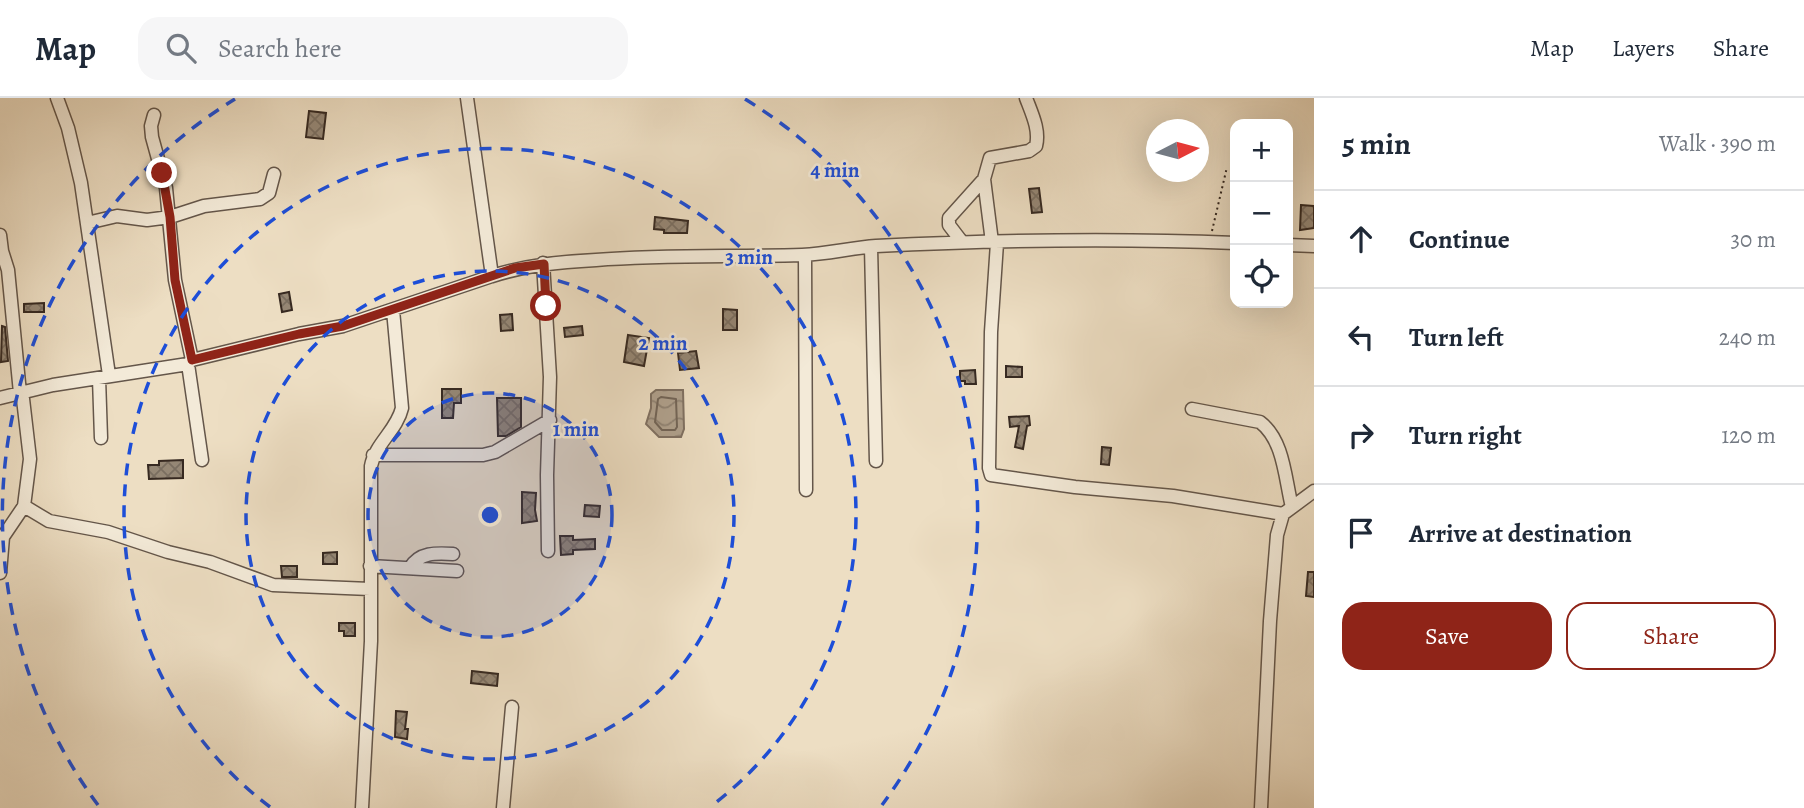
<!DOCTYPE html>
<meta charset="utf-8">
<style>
:root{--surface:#fff;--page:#f6f6f7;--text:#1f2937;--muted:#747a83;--line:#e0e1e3;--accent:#8f2418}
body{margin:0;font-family:Alegreya,serif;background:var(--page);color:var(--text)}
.controls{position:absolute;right:21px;top:21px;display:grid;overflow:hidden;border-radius:14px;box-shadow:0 7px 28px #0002}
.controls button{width:63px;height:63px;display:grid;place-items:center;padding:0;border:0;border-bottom:2px solid var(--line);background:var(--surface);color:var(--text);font:35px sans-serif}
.compass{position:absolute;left:1146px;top:21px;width:63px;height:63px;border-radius:50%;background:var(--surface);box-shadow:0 7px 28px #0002;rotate:84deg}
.stop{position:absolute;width:21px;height:21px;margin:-16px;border:5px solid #8f2418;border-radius:50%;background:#fff}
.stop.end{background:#8f2418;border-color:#fff;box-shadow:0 2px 7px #0008}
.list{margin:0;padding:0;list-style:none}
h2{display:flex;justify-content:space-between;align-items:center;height:91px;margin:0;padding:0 28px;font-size:30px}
h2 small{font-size:23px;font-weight:400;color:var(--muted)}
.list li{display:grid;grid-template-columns:46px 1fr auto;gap:21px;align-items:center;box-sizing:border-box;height:98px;padding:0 28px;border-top:2px solid var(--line)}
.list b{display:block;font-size:26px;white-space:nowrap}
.list em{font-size:23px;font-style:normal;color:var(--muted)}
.actions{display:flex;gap:14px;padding:21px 28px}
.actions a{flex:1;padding:16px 0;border:2px solid var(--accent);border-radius:21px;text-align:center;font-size:24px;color:var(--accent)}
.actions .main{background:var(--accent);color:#fff}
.icon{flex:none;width:38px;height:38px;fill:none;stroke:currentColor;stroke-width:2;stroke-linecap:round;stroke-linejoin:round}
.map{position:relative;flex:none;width:1314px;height:710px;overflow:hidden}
header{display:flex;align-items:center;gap:42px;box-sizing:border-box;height:98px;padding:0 35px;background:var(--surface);border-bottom:2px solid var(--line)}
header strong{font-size:33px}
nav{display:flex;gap:38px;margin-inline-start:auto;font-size:24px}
.search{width:490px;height:63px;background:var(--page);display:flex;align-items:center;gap:18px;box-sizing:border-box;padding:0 24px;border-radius:21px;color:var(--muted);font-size:26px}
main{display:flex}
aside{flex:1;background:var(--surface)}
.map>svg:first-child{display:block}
.water{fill:url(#water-waves);stroke:#7f7061;stroke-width:2}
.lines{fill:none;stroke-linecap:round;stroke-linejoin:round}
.shore{stroke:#726456;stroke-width:2}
.building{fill:url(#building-cross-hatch);stroke:#362921;stroke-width:2}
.minor-casing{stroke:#64564a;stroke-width:15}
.path{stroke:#362921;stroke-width:2;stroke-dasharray:2 3.5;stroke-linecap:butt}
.minor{stroke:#f3ead8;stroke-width:12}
.route{stroke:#8f2418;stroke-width:9}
.ring{fill:none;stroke:#1d4ed8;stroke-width:3.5;stroke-dasharray:12 9}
.centre{fill:#1d4ed8;stroke:#f3ead8;stroke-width:3.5}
.ring-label{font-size:21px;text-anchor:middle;font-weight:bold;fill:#1d4ed8;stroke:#f3ead8;stroke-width:5;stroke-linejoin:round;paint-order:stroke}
</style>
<header>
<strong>Map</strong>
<div class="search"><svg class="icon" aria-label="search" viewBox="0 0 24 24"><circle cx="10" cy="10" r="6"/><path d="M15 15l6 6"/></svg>Search here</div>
<nav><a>Map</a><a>Layers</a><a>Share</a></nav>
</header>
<main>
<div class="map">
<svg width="1314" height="710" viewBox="0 0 1314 710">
<defs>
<pattern id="water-waves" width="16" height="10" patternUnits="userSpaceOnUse" patternTransform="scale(1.75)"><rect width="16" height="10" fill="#afa08c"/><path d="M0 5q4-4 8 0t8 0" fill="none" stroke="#8f8272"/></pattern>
<pattern id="building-cross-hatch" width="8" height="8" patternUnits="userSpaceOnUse" patternTransform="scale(1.75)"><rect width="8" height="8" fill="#958775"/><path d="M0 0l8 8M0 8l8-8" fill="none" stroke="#7a6e60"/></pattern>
</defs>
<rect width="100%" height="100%" fill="#eddec3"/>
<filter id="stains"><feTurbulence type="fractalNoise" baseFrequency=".00286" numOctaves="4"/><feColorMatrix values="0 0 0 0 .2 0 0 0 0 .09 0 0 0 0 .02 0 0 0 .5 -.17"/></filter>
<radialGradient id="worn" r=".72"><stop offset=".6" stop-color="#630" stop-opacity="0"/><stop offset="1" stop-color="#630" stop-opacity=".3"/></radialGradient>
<path class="water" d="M 656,292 L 683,292 L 684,331 L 681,339 L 659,339 L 646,326 L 651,310 L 651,296 Z"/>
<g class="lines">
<path class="shore" d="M 661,299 L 676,301 L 677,329 L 675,332 L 662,332 L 655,324 L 658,301 Z"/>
</g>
<path class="building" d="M 309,13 L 326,15 L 323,41 L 306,39 Z
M 1039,90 L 1042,114 L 1032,115 L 1029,91 Z
M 1301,107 L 1314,108 L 1314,130 L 1300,132 Z
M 655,119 L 688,123 L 687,135 L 664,135 L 664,132 L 654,131 Z
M 289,194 L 292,212 L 282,214 L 279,196 Z
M 44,205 L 44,214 L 24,214 L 24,206 Z
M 723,211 L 737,212 L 737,232 L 723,232 Z
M 512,216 L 513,232 L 501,233 L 500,217 Z
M 2,228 L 5,229 L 8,263 L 1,264 Z
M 582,228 L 583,237 L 565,239 L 564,230 Z
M 628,237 L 649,240 L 644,268 L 624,264 Z
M 696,253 L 699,270 L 680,272 L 678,255 Z
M 1006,268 L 1022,269 L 1022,279 L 1006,279 Z
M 975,272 L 976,286 L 965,286 L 965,283 L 960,283 L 960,273 Z
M 442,291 L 461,291 L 461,305 L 454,305 L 453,320 L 442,320 Z
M 497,300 L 521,300 L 521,329 L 506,338 L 498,338 Z
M 1029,318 L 1030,327 L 1027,328 L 1023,351 L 1015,349 L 1019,328 L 1010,329 L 1009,319 Z
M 1102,349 L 1111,350 L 1109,367 L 1101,366 Z
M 183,362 L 183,380 L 149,381 L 148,367 L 159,367 L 159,363 Z
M 522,394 L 536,395 L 535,412 L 537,423 L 522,425 Z
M 585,407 L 600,408 L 599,419 L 584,418 Z
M 560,438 L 573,438 L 573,442 L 595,441 L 595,451 L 573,452 L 573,456 L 561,457 Z
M 337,454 L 337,466 L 323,466 L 323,455 Z
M 281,468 L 297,468 L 297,479 L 282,479 Z
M 1308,474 L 1314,474 L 1314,499 L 1306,498 Z
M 339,525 L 355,525 L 355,538 L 344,538 L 344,533 L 339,533 Z
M 472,573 L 498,576 L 497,588 L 471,585 Z
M 396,613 L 407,614 L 405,631 L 408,631 L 407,641 L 395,639 Z"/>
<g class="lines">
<g class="minor-casing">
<path id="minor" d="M 57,0 L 68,30 L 81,85 L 109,277
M 467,0 L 492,178 C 526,167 560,164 596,162 C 664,157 733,159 802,157 C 827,156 851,150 876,148 C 995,142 1116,140 1235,145
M 154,17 L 151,28 L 152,39 L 166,90 L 175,182 L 192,262
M 984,81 L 992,144
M 87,125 L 117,118 L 147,122 L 170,119 L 204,108 L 260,101 L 269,95 L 274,76
M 0,137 L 2,153 L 8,172 L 20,295 L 23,301 L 30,361 L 24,408 L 3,439 L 0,475
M 962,144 L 949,127 L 949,120 L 984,81 L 990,60 L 1029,53 L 1036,48 C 1040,32 1032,16 1026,0
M 997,145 L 991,234 L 989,370 L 991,377 L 1075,389 L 1173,398 L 1283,416
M 1288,147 L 1314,148
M 871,149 L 876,363
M 805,157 L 806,392
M 543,165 L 550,279 L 547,377 L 548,453
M 188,266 L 202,362
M 99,280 L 101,340
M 0,300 L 53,287 L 188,266 L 192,262 L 299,236 L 343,228 L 492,178
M 1192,311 L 1260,324 C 1284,342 1285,381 1292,409
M 373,357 L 483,357 L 495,354 L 550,322
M 24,408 L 49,423 L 108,434 L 168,454 L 210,464 L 273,487 L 370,491
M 370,468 L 457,473
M 410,470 C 419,454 436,455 453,456
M 362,710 L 371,543 L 371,368 C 375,346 397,332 402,310 L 393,212
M 503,710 L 512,609
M 1261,710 L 1270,523 L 1277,437 L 1283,416 L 1314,393"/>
</g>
<path class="path" d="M 1212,133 L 1227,69"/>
<use href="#minor" class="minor"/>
</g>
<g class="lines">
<path class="route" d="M 162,75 L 170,119 L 175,182 L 192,262 L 299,236 L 343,228 L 515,170 L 544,166 L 546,208"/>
</g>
<circle cx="490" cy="417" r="122" fill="#1d4ed8" fill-opacity=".12"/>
<g class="ring">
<circle cx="490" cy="417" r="122"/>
<circle cx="490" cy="417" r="244"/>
<path d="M270 709A366 366 0 1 1 710 709"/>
<path d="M98 707A488 488 0 0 1 235 1M745 1A488 488 0 0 1 882 707"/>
</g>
<circle cx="490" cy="417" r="10" class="centre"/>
<g class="ring-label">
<text x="835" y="79">4 min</text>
<text x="749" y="166">3 min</text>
<text x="663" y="252">2 min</text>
<text x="576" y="338">1 min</text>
</g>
<rect width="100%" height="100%" filter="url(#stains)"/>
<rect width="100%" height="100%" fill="url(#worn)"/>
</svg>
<div class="controls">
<button>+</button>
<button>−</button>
<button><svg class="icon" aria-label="locate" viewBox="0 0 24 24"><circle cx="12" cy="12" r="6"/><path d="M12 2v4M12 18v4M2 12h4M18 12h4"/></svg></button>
</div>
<svg class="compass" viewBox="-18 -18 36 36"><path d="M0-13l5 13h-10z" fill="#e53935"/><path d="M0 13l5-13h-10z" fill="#747a83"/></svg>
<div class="stop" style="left:546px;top:208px"></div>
<div class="stop end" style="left:162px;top:75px"></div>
</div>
<aside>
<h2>5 min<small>Walk · 390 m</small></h2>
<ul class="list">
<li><svg class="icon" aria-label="ahead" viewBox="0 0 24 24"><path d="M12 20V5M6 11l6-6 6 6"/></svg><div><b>Continue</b></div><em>30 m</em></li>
<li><svg class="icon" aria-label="left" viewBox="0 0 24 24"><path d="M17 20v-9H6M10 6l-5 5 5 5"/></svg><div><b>Turn left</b></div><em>240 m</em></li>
<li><svg class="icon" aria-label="right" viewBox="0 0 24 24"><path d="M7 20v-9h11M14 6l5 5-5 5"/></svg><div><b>Turn right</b></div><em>120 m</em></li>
<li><svg class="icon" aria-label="arrive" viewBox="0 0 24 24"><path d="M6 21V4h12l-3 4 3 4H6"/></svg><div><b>Arrive at destination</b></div></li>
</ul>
<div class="actions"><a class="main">Save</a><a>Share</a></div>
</aside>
</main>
